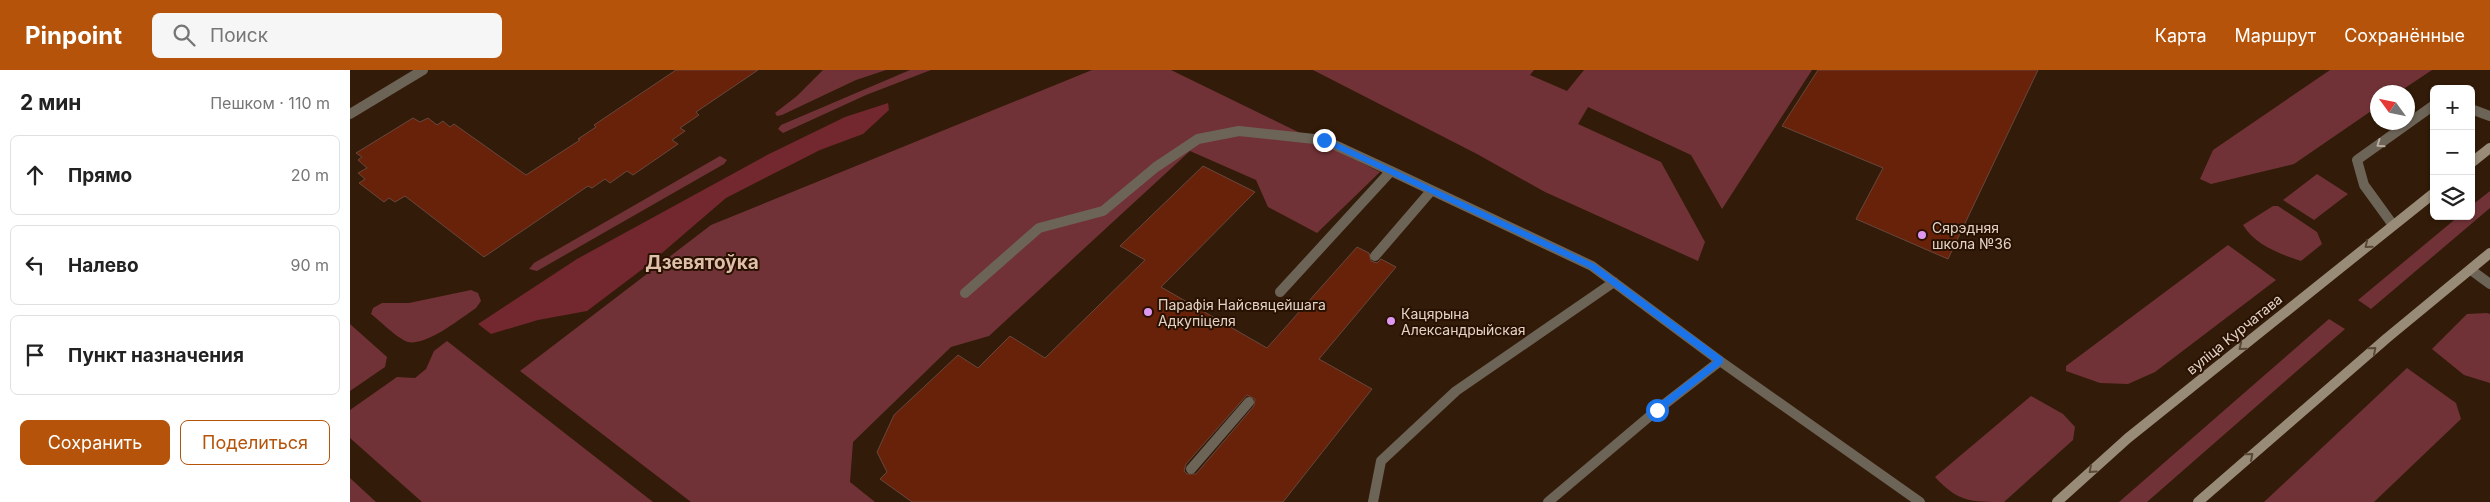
<!DOCTYPE html>
<html lang="ru">
<meta charset="utf-8">
<style>
:root{--surface:#fff;--page:#f6f6f6;--text:#222;--muted:#767676;--line:#e0e0e0;--accent:#b45309}
body{margin:0;font-family:Inter,sans-serif;background:var(--page);color:var(--text)}
.controls{position:absolute;right:15px;top:15px;display:grid;overflow:hidden;border-radius:8px;box-shadow:0 1px 4px #0004}
.controls button{width:45px;height:45px;display:grid;place-items:center;padding:0;border:0;border-bottom:1px solid var(--line);background:var(--surface);color:var(--text);font:25px sans-serif}
.compass{position:absolute;left:2020px;top:15px;width:45px;height:45px;border-radius:50%;background:var(--surface);box-shadow:0 1px 4px #0004;rotate:303deg}
.stop{position:absolute;width:15px;height:15px;margin:-11px;border:4px solid #1a73e8;border-radius:50%;background:#fff}
.stop.end{background:#1a73e8;border-color:#fff;box-shadow:0 1px 5px #0008}
.list{margin:0;padding:0;list-style:none}
h2{display:flex;justify-content:space-between;align-items:center;height:65px;margin:0;padding:0 20px;font-size:21px}
h2 small{font-size:16px;font-weight:400;color:var(--muted)}
.list li{display:grid;grid-template-columns:32px 1fr auto;gap:15px;align-items:center;box-sizing:border-box;height:80px;margin:0 10px 10px;padding:0 10px;border:1px solid var(--line);border-radius:8px}
.list b{display:block;font-size:19px;white-space:nowrap}
.list em{font-size:16px;font-style:normal;color:var(--muted)}
.actions{display:flex;gap:10px;padding:15px 20px}
.actions a{flex:1;padding:11px 0;border:1px solid var(--accent);border-radius:8px;text-align:center;font-size:18px;color:var(--accent)}
.actions .main{background:var(--accent);color:#fff}
.icon{flex:none;width:28px;height:28px;fill:none;stroke:currentColor;stroke-width:2;stroke-linecap:round;stroke-linejoin:round}
.map{position:relative;flex:none;width:2140px;height:432px;overflow:hidden}
header{display:flex;align-items:center;gap:30px;box-sizing:border-box;height:70px;padding:0 25px;background:var(--accent);color:#fff}
header strong{font-size:24px}
nav{display:flex;gap:28px;margin-inline-start:auto;font-size:18px}
.search{width:350px;height:45px;background:var(--page);display:flex;align-items:center;gap:12px;box-sizing:border-box;padding:0 18px;border-radius:8px;color:var(--muted);font-size:19px}
main{display:flex}
aside{flex:1;background:var(--surface)}
.map>svg:first-child{display:block}
.green{fill:#713237}
.forest{fill:#73272f}
.building{fill:#69220a;stroke:#67473d;fill-rule:evenodd}
.lines{fill:none;stroke-linecap:round;stroke-linejoin:round}
.lane{stroke:#6d6458;stroke-width:10}
.secondary{stroke:#988b77;stroke-width:10}
.oneway{stroke:#baaca0}
.oneway2{stroke:#5a4836}
.route{fill:#1a73e8}
.poi-dot{fill:#de98f2;stroke:#281101;stroke-width:2}
.labels{text-anchor:middle;dominant-baseline:central;stroke-width:4;stroke-linejoin:round;paint-order:stroke}
.poi-label{font-size:14px;fill:#e3d3c7;stroke:#281101;text-anchor:start}
.street-label{font-size:14px;fill:#e3d3c7;stroke:#281101}
.district-label{font-size:19px;font-weight:bold;fill:#dfbfa9;stroke:#281101}
</style>
<header>
<strong>Pinpoint</strong>
<div class="search"><svg class="icon" aria-label="search" viewBox="0 0 24 24"><circle cx="10" cy="10" r="6"/><path d="M15 15l6 6"/></svg>Поиск</div>
<nav><a>Карта</a><a>Маршрут</a><a>Сохранённые</a></nav>
</header>
<main>
<aside>
<h2>2 мин<small>Пешком · 110 m</small></h2>
<ul class="list">
<li><svg class="icon" aria-label="ahead" viewBox="0 0 24 24"><path d="M12 20V5M6 11l6-6 6 6"/></svg><div><b>Прямо</b></div><em>20 m</em></li>
<li><svg class="icon" aria-label="left" viewBox="0 0 24 24"><path d="M17 20v-9H6M10 6l-5 5 5 5"/></svg><div><b>Налево</b></div><em>90 m</em></li>
<li><svg class="icon" aria-label="arrive" viewBox="0 0 24 24"><path d="M6 21V4h12l-3 4 3 4H6"/></svg><div><b>Пункт назначения</b></div></li>
</ul>
<div class="actions"><a class="main">Сохранить</a><a>Поделиться</a></div>
</aside>
<div class="map">
<svg width="2140" height="432" viewBox="0 0 2140 432">
<rect width="100%" height="100%" fill="#321b08"/>
<path class="green" d="M 473,0 L 536,0 L 506,10 L 432,45 L 427,46 L 425,43 L 447,26 Z
M 560,0 L 581,0 L 516,25 L 433,63 L 428,59 L 431,55 Z
M 742,0 L 821,0 L 1030,102 L 967,163 L 918,137 L 906,110 L 840,81 L 639,266 L 601,277 L 503,372 L 500,412 L 525,432 L 341,432 L 170,301 L 361,155 Z
M 963,0 L 1184,0 L 1180,5 L 1217,21 L 1234,0 L 1462,0 L 1372,139 L 1341,85 L 1238,37 L 1228,54 L 1311,92 L 1355,172 L 1348,191 L 1195,122 L 1127,84 Z
M 1980,0 L 2082,0 L 2049,22 L 2028,22 L 2027,37 L 1944,94 L 1861,114 L 1850,109 L 1863,80 Z
M 370,86 L 377,90 L 374,94 L 187,201 L 179,199 L 184,193 Z
M 1967,104 L 1998,124 L 1964,150 L 1933,130 Z
M 2140,121 L 2140,138 L 2021,239 L 2008,230 L 2109,146 L 2121,146 L 2121,136 Z
M 1923,136 L 1928,136 L 1967,162 L 1972,174 L 1951,191 C 1930,184 1905,175 1893,155 Z
M 1878,175 L 1926,210 L 1805,302 L 1778,314 L 1750,313 L 1716,301 L 1716,296 Z
M 121,220 L 128,223 L 131,231 L 126,238 C 111,248 77,276 58,272 C 48,269 29,250 21,244 L 23,238 L 32,233 L 59,233 Z
M 2137,243 L 2140,244 L 2140,313 L 2114,305 L 2082,279 L 2117,244 Z
M 1979,249 L 1995,259 L 1797,432 L 1769,432 Z
M 0,254 L 37,287 L 35,297 L 0,321 Z
M 97,271 L 303,432 L 72,432 L 0,368 L 0,340 L 47,307 L 65,308 L 76,299 L 84,281 Z
M 2057,298 L 2106,333 L 2111,349 L 2024,432 L 1914,432 Z
M 1681,326 L 1713,344 L 1725,357 L 1723,370 L 1654,432 C 1621,432 1608,432 1585,407 Z
M 0,408 L 26,432 L 0,432 Z"/>
<path class="forest" d="M 538,33 L 539,40 L 513,64 L 470,80 L 376,128 L 298,195 L 237,241 L 188,250 L 141,264 L 128,254 L 227,189 L 417,85 L 495,47 Z"/>
<path class="building" d="M 326,0 L 408,0 L 346,42 L 349,45 L 330,58 L 335,61 L 322,70 L 328,74 L 283,105 L 277,101 L 260,113 L 255,109 L 242,118 L 238,116 L 134,187 L 55,126 L 45,132 L 39,128 L 34,132 L 9,113 L 15,109 L 8,103 L 17,98 L 8,90 L 12,87 L 6,83 L 63,48 L 70,52 L 78,48 L 87,55 L 93,51 L 100,57 L 104,54 L 176,105 L 230,70 L 228,69 L 246,57 L 244,55 Z
M 1468,0 L 1688,0 L 1598,189 L 1506,149 L 1533,98 L 1432,56 Z
M 853,96 L 905,122 L 811,217 L 917,278 L 1007,177 L 1019,183 L 1021,191 L 1027,193 L 1031,189 L 1046,197 L 969,289 L 1022,319 L 933,432 L 562,432 L 530,409 L 537,402 L 527,382 L 544,345 L 608,285 L 628,298 L 660,266 L 695,288 L 795,190 L 770,176 ZM 897,325 L 905,329 L 904,336 L 846,404 L 837,404 L 834,401 L 836,394 Z"/>
<g class="lines">
<path class="lane" d="M 2121,39 L 2140,46
M 0,44 L 73,0
M 2043,155 L 2014,115 L 2007,90 L 2084,35
M 1025,186 L 1081,121
M 2121,200 L 2140,214
M 930,222 L 1041,101 L 1242,196 L 1370,291
M 615,223 L 689,158 L 753,141 L 806,97 L 848,69 L 889,61 L 974,70 L 1041,101
M 841,399 L 899,332
M 1023,432 L 1031,391 L 1106,321 L 1264,212
M 1198,432 L 1307,340 L 1370,291 L 1570,432"/>
<path class="secondary" d="M 2121,93 L 2140,78
M 1707,432 L 1778,368 L 2084,123
M 1848,432 L 2037,268 L 2140,183"/>
</g>
<defs><path id="oneway-chevron" d="M-2-3.5L2.5 0L-2 3.5" fill="none" stroke-width="1.6" stroke-linecap="round" stroke-linejoin="round" transform="scale(1.25)"/></defs>
<use class="oneway" href="#oneway-chevron" transform="translate(2030 74) rotate(145)"/>
<g class="oneway2">
<use href="#oneway-chevron" transform="translate(2018 175) rotate(141)"/>
<use href="#oneway-chevron" transform="translate(1892 277) rotate(141)"/>
<use href="#oneway-chevron" transform="translate(2023 280) rotate(-41)"/>
<use href="#oneway-chevron" transform="translate(1900 386) rotate(-41)"/>
<use href="#oneway-chevron" transform="translate(1742 400) rotate(138)"/>
</g>
<path class="route" d="M 972,68 L 977,68 L 1245,194 L 1373,288 L 1373,293 L 1310,342 L 1304,342 L 1304,337 L 1364,291 L 1239,198 L 972,72 Z"/>
<g class="poi-dot">
<circle cx="1572" cy="165" r="5"/>
<circle cx="798" cy="242" r="5"/>
<circle cx="1041" cy="251" r="5"/>
</g>
<g class="labels">
<g class="poi-label">
<text x="1582" y="157">Сярэдняя<tspan x="1582" dy="16">школа №36</tspan></text>
<text x="808" y="234">Парафія Найсвяцейшага<tspan x="808" dy="16">Адкупіцеля</tspan></text>
<text x="1051" y="243">Кацярына<tspan x="1051" dy="16">Александрыйская</tspan></text>
</g>
<g class="street-label">
<text transform="translate(1884 264) rotate(-39)">вуліца Курчатава</text>
</g>
<g class="district-label">
<text x="352" y="192">Дзевятоўка</text>
</g>
</g>
</svg>
<div class="controls">
<button>+</button>
<button>−</button>
<button><svg class="icon" aria-label="layers" viewBox="0 0 24 24"><path d="M12 4l9 5-9 5-9-5zM3 14l9 5 9-5"/></svg></button>
</div>
<svg class="compass" viewBox="-18 -18 36 36"><path d="M0-13l5 13h-10z" fill="#e53935"/><path d="M0 13l5-13h-10z" fill="#767676"/></svg>
<div class="stop" style="left:1307px;top:340px"></div>
<div class="stop end" style="left:974px;top:70px"></div>
</div>
</main>
